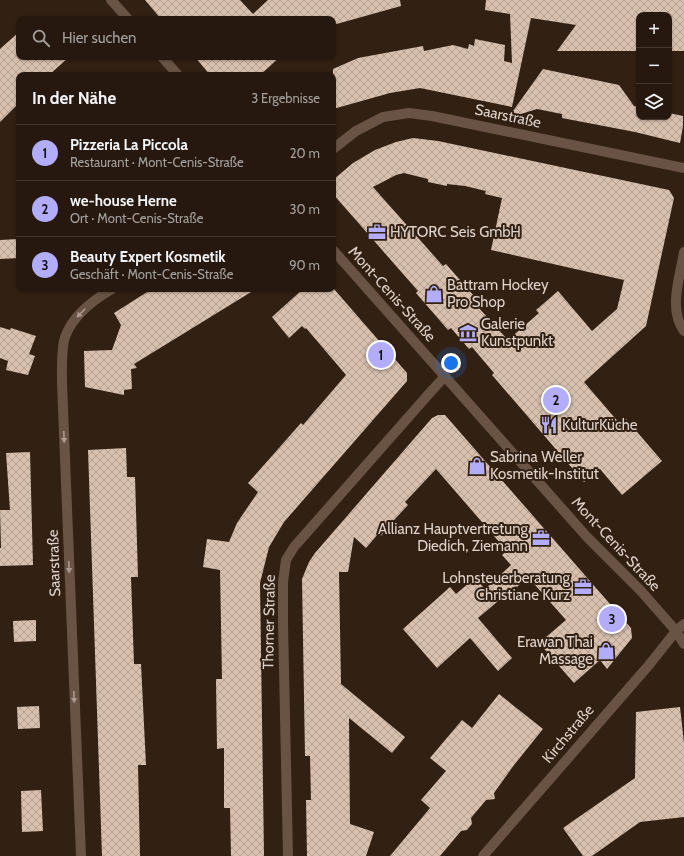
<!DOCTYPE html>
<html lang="de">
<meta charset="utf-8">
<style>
:root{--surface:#26180e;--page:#2e2117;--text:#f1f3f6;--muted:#a4a09e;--line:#42372e;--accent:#b3adf9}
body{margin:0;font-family:Cabin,sans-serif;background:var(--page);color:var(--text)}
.controls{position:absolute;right:12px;top:12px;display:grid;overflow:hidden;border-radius:8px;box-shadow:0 1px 3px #0004}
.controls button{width:36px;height:36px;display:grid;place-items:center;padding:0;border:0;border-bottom:1px solid var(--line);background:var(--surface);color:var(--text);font:20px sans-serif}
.you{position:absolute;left:451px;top:363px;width:14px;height:14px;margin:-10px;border:3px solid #fff;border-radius:50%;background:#1a73e8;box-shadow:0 0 0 6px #1a73e833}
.badge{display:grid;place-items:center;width:26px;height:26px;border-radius:50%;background:var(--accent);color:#111;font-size:13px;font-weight:700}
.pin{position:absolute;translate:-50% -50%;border:2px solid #fff;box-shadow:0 1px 4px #0006}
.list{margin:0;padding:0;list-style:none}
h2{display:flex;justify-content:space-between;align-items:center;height:52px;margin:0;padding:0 16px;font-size:17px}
h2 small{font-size:13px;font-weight:400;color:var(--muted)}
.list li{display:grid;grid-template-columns:26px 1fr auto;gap:12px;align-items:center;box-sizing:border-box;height:56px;padding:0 16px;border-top:1px solid var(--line)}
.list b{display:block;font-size:15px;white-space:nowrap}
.list p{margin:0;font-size:13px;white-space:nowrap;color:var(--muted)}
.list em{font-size:13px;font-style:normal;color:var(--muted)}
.icon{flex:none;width:22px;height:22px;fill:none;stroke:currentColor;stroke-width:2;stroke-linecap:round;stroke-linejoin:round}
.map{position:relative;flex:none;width:684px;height:856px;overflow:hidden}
.search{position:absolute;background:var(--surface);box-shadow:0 1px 3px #0004;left:16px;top:16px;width:320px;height:44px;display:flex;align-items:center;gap:10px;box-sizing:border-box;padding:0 14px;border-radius:8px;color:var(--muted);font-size:15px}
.panel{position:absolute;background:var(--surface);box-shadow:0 1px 3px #0004;left:16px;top:72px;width:320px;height:220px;border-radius:8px}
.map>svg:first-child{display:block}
.building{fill:url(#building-cross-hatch);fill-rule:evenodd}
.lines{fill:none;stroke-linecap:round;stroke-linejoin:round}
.minor{stroke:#685345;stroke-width:10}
.oneway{fill:#a9998e}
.labels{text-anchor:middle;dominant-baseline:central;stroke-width:4;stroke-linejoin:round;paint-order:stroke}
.street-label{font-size:15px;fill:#ded2ca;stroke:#322013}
.poi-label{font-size:15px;fill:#ded2ca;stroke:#322013;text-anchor:start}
</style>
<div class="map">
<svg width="684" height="856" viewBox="0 0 684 856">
<defs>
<pattern id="building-cross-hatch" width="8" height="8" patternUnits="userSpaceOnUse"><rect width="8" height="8" fill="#d8c0af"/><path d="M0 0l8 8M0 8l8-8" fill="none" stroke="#b3a092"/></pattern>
</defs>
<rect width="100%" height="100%" fill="#322013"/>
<path class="building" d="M 145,0 L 240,0 L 253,14 L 268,0 L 400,0 L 401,6 L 333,25 L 333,19 L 161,19 Z
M 486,0 L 684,0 L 684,51 L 669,51 L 669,15 L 639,15 L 639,51 L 557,51 L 576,25 L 531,18 L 512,107 L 420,88 L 390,93 L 333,109 L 333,69 L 358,58 L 423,46 L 424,51 L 453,45 L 468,49 L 469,44 L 474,46 L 475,39 L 505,45 L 504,61 L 512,63 L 510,14 L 485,10 Z
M 19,32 L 19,57 L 69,57 L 49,75 L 19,75 L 19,103 L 0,122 L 0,49 Z
M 195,57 L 280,57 L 260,75 L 210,75 Z
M 543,69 L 619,85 L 634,106 L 639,107 L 639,117 L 669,117 L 669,113 L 683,116 L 683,126 L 680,143 L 635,132 L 562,118 L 562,114 L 537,109 L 508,118 Z
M 413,138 L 438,141 L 669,190 L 674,198 L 646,326 L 584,382 L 620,424 L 626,419 L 662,461 L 622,495 L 600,469 L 584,482 L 492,375 L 494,373 L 472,347 L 469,349 L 451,328 L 448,330 L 416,293 L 418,291 L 333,194 L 333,180 L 353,163 L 375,150 L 396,142 ZM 404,173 L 428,179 L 428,182 L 447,186 L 447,184 L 465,186 L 486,191 L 485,194 L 502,198 L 491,250 L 624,280 L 617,309 L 592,331 L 558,291 L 536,310 L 539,313 L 508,340 L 478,307 L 481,304 L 446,264 L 443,266 L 373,187 L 396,175 Z
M 19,239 L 19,258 L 0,259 L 0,240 Z
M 152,289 L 256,289 L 134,364 L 137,368 L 131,369 L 132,389 L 124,390 L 124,395 L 85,387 L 84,351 L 112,350 L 121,325 L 114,313 Z
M 303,289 L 334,289 L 407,373 L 407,381 L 284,522 L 269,547 L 260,583 L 264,856 L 231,856 L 230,808 L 224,808 L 224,748 L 217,749 L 216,679 L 222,679 L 220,570 L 203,567 L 207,539 L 229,542 L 237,523 L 258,492 L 248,483 L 301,423 L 303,425 L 346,375 L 306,328 L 305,329 L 302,326 L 289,338 L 272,317 Z
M 0,327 L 10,330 L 11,328 L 36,336 L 29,354 L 35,356 L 28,375 L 6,370 L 8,361 L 0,358 Z
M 438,415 L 445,415 L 631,628 L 632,638 L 607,669 L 600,660 L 574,683 L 539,643 L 566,620 L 528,577 L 517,587 L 516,586 L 478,618 L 512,658 L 498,671 L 470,638 L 437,668 L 403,629 L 450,587 L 456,594 L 475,578 L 485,589 L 511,565 L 502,555 L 507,551 L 436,469 L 405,502 L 408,505 L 395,519 L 381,536 L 379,533 L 366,548 L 354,537 L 348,572 L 339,572 L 341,684 L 405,737 L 392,753 L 349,718 L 350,824 L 374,832 L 366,856 L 307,856 L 306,800 L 311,800 L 310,756 L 305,756 L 302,579 L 309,562 L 315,553 L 432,418 Z
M 126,448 L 127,477 L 135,477 L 138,577 L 131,577 L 134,664 L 141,664 L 146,765 L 138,765 L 140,856 L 102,856 L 88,450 Z
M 30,452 L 33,565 L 0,566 L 0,548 L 1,548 L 0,510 L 10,510 L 6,453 Z
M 36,620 L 36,641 L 14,642 L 13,621 Z
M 499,694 L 543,729 L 514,765 L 494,793 L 495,799 L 486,800 L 471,818 L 472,824 L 467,830 L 461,831 L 440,856 L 390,856 L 430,808 L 421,800 L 446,771 L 430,758 L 462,720 L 472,728 Z
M 39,706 L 40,728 L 18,729 L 17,707 Z
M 680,707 L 684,743 L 684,817 L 640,822 L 592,856 L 583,856 L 563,828 L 635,778 L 636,712 Z
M 41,790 L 43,831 L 22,832 L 21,791 Z"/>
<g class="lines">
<path class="minor" d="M 111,0 L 128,19
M 162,57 L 178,75
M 333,149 L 356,131 L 383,117 L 409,113 L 432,116 L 684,168
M 333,250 L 587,537 L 641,591 L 676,631 L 684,644
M 684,252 C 680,277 668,309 684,331
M 81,856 L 62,383 C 62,369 61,349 65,337 C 73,315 93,300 112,289
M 288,856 L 283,622 L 283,582 L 286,560 L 294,547 L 427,396 L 445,376
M 483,856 L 649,665 L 676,631 L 684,624"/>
</g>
<defs><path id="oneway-solid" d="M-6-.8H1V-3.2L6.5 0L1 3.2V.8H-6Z"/></defs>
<g class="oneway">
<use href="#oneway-solid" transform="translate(81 313) rotate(134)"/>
<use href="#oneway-solid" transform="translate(64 437) rotate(88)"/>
<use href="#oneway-solid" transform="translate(69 567) rotate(88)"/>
<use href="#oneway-solid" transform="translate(74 697) rotate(88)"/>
</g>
<defs>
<g id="office-bare" transform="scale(1.38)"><path d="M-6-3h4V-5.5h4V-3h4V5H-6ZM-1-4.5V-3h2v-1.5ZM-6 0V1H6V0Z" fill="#b3adf9" stroke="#322013" stroke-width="2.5" paint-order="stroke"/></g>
<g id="shop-bare" transform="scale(1.38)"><path d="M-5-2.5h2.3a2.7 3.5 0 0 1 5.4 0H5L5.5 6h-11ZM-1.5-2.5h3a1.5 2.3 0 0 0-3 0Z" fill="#b3adf9" stroke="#322013" stroke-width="2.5" paint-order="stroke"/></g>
<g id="museum-bare" transform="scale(1.38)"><path d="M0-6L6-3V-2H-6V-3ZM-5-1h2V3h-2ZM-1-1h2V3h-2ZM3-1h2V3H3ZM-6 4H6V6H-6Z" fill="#b3adf9" stroke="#322013" stroke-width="2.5" paint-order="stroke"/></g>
<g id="restaurant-bare" transform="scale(1.38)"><path d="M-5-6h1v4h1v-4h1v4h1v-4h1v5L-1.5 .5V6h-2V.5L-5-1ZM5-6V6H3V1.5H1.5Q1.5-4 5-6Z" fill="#b3adf9" stroke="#322013" stroke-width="2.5" paint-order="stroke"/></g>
</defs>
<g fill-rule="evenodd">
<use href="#office-bare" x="377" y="232"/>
<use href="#shop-bare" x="434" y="294"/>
<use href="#museum-bare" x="468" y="333"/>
<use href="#restaurant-bare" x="549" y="425"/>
<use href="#shop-bare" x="477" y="466"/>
<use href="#office-bare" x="541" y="538"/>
<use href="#office-bare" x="583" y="587"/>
<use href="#shop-bare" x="606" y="651"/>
</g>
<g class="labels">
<g class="street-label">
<text transform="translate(508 116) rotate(12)">Saarstraße</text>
<text transform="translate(392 294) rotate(48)">Mont-Cenis-Straße</text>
<text transform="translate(616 544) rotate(47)">Mont-Cenis-Straße</text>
<text transform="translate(54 563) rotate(-92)">Saarstraße</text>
<text transform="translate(269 622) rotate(-89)">Thorner Straße</text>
<text transform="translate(568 734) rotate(-50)">Kirchstraße</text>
</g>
<g class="poi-label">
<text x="390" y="232">HYTORC Seis GmbH</text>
<text x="447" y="285">Battram Hockey<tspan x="447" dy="17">Pro Shop</tspan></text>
<text x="481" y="324">Galerie<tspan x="481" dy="17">Kunstpunkt</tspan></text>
<text x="562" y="425">KulturKüche</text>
<text x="490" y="457">Sabrina Weller<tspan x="490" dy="17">Kosmetik-Institut</tspan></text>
<text x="528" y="529" text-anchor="end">Allianz Hauptvertretung<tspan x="528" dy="17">Diedich, Ziemann</tspan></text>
<text x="570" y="578" text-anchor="end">Lohnsteuerberatung<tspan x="570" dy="17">Christiane Kurz</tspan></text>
<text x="593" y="642" text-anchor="end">Erawan Thai<tspan x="593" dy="17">Massage</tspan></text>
</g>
</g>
</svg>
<div class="controls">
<button>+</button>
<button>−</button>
<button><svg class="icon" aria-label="layers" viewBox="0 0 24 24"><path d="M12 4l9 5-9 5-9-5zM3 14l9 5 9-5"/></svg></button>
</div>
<div class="you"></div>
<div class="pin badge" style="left:381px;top:355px">1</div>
<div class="pin badge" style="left:556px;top:400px">2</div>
<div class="pin badge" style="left:612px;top:619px">3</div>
<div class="search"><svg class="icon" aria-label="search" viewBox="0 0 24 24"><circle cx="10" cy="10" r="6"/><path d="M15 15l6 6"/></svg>Hier suchen</div>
<section class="panel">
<h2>In der Nähe<small>3 Ergebnisse</small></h2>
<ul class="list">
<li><span class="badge">1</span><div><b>Pizzeria La Piccola</b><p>Restaurant · Mont-Cenis-Straße</p></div><em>20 m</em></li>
<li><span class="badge">2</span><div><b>we-house Herne</b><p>Ort · Mont-Cenis-Straße</p></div><em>30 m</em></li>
<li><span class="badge">3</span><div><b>Beauty Expert Kosmetik</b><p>Geschäft · Mont-Cenis-Straße</p></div><em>90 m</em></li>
</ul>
</section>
</div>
